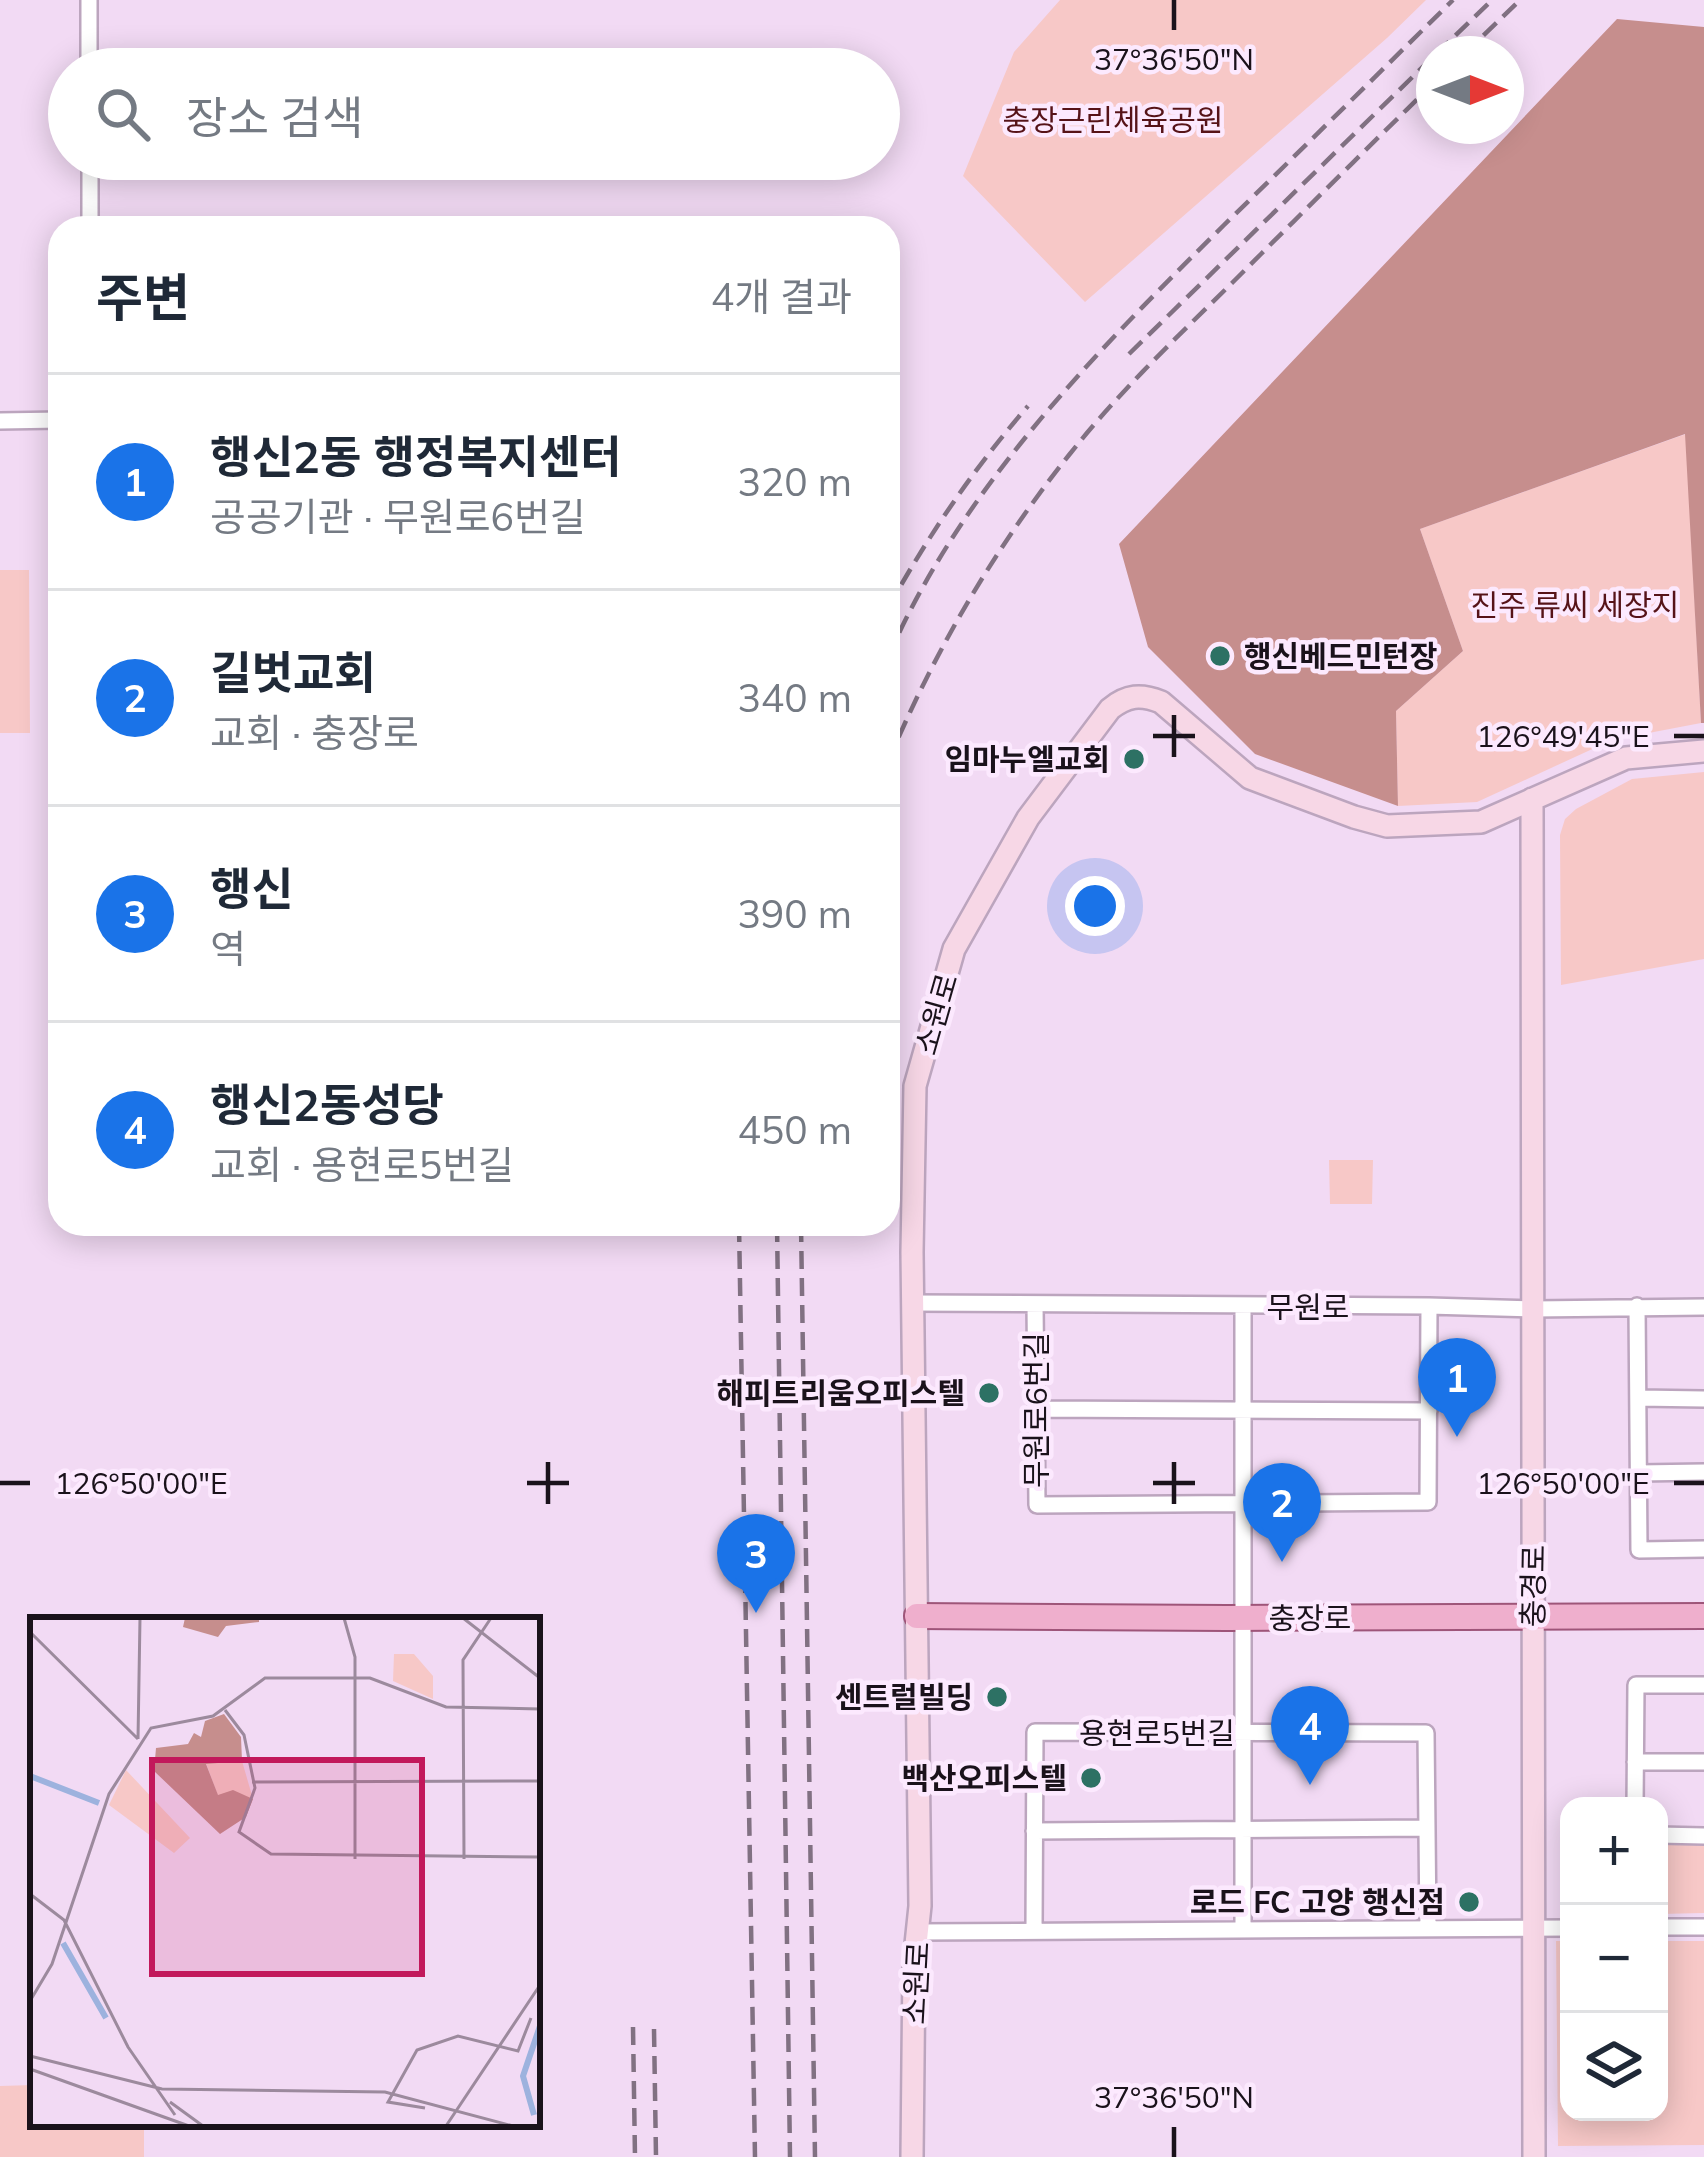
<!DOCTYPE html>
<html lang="ko">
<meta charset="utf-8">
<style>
:root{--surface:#fff;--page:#f2f2f3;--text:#1f2937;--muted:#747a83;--line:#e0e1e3;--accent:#1a73e8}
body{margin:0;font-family:Mulish,"Noto Sans KR",sans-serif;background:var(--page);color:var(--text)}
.controls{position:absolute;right:36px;bottom:36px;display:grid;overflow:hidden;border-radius:24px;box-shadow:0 6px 30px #0003}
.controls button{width:108px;height:108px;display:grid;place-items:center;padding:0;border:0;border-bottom:3px solid var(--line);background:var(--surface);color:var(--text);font:60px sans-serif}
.compass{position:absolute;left:1416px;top:36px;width:108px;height:108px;border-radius:50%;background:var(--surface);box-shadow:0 6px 30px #0003;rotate:90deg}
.you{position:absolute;left:1095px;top:906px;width:42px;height:42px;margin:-30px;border:9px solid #fff;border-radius:50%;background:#1a73e8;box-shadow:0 0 0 18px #1a73e833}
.badge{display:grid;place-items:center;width:78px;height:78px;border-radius:50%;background:var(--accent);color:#fff;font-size:39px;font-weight:700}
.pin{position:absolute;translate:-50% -99px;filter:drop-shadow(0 3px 6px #0008)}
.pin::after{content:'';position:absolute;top:63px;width:42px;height:36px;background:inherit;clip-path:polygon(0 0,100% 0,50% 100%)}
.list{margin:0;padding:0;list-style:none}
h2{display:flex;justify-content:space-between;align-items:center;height:156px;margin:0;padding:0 48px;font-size:51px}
h2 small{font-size:39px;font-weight:400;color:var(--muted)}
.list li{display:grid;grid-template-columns:78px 1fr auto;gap:36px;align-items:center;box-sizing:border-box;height:216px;padding:0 48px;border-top:3px solid var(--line)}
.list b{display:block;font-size:45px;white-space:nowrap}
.list p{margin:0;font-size:39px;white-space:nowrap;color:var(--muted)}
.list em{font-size:39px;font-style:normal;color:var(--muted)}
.icon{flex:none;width:66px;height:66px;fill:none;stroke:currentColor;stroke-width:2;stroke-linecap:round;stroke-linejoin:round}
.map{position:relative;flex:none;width:1704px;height:2157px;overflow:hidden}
.search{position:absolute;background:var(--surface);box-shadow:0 6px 30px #0003;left:48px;top:48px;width:852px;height:132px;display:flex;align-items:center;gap:30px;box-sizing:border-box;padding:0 42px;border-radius:66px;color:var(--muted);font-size:45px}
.panel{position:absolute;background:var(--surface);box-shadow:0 6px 30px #0003;left:48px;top:216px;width:852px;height:1020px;border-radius:36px}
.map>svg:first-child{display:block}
.green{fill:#f7c8c7}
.forest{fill:#c68e8d}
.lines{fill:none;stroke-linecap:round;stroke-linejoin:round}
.minor-casing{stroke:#bca5be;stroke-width:20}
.secondary-casing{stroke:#bca5be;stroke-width:26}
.primary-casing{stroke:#9e5579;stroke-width:28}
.minor{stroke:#fff;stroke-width:15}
.secondary{stroke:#f7d7e6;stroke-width:21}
.primary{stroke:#efafcd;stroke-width:24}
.rail{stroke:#817182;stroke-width:4.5;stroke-dasharray:18 9;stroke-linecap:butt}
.ticks{fill:none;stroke:#1a121b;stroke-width:4.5}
.poi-dot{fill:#2d7164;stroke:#fce9fe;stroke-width:4.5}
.labels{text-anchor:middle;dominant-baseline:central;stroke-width:9;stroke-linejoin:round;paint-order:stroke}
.park-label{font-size:30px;fill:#561318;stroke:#fce9fe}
.poi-label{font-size:30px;font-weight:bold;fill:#1a121b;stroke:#fce9fe;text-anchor:end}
.street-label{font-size:30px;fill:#1a121b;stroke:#fce9fe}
.inset-river{fill:none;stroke:#9db2de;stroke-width:6}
.inset-road{fill:none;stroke:#9c8a9d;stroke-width:3}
.view{fill:#c2185b;fill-opacity:0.15;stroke:#c2185b;stroke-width:6}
.inset-edge{fill:none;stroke:#1a121b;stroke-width:6}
.ticks-label{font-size:30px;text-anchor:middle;fill:#1a121b;stroke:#fce9fe;stroke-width:9;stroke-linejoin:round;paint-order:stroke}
</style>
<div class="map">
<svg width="1704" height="2157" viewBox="0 0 1704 2157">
<rect width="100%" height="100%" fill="#f2daf4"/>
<path class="green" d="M 1060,0 L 1426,0 L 1387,38 L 1085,302 L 963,176 L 1014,52 Z
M 1686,434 L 1701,723 L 1612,740 L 1477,802 L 1398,806 L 1396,711 L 1463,651 L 1420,529 Z
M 0,570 L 29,570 L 30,733 L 0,733 Z
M 1704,772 L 1704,959 L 1561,985 L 1560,835 L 1565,819 L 1576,809 L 1632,779 Z
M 1329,1160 L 1373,1160 L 1372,1204 L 1330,1204 Z
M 1704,1841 L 1704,1913 L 1659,1914 L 1659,1842 Z
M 1556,1941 L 1569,1941 L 1569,2112 L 1659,2112 L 1659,1941 L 1704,1941 L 1704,2145 L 1558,2146 Z
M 33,2085 L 33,2124 L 144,2124 L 144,2157 L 0,2157 L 0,2086 Z"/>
<path class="forest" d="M 1617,19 L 1704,27 L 1704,723 L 1701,723 L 1685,434 L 1420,529 L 1463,651 L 1396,711 L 1398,806 L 1255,754 L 1148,647 L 1119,544 Z"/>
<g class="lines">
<g class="minor-casing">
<path id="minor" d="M 89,0 L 89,69
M 90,159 L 90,228
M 0,421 L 60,420
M 912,1303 L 1429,1306 L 1533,1309 L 1704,1307
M 1035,1304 L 1037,1505 L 1428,1502 L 1429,1306
M 1243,1306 L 1243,1929
M 1637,1306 L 1639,1550 L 1704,1549
M 1638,1398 L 1704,1399
M 1036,1409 L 1429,1411
M 1639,1473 L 1704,1472
M 1635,1762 L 1704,1762
M 1635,1806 L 1636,1685 L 1704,1685
M 1034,1831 L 1426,1828
M 1659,1835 L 1704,1836
M 1659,1927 L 1704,1927
M 1034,1930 L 1035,1732 L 1426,1733 L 1428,1928
M 918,1932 L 1569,1928"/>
</g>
<g class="secondary-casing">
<path id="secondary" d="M 1532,799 L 1534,2157
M 912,2157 L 914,1963 L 920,1906 L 912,1252 L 915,1086 L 954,949 L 1028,818 L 1110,709 C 1127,695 1141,694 1161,702 L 1250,778 L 1354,817 L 1387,826 L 1481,822 L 1626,758 L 1704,751"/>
</g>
<g class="primary-casing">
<path id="primary" d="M 917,1616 L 1227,1618 L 1704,1616"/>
</g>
<use href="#minor" class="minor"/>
<use href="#secondary" class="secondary"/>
<use href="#primary" class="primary"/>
<path class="rail" d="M 1436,54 L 1492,0
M 1464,54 L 1520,0
M 1129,354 L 1434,56
M 888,608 C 928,536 974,468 1028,406
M 888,657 C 963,486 1094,354 1224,225 C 1301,150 1377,75 1453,0
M 888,762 C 934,652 994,549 1069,455 C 1118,393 1176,338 1232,283 C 1299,216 1366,149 1434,83
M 739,1224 L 755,2157
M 777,1224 L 790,2157
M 801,1224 L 815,2157
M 633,2027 L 635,2157
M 654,2029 L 656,2157"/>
</g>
<path class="ticks" d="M 1174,0 L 1174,30M 1174,715 L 1174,757M 1153,736 L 1195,736M 1674,736 L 1704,736M 548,1462 L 548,1504M 1174,1462 L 1174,1504M 0,1483 L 30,1483M 527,1483 L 569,1483M 1153,1483 L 1195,1483M 1674,1483 L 1704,1483M 1174,2127 L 1174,2157"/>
<g class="poi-dot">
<circle cx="1220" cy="656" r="12"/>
<circle cx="1134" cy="759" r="12"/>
<circle cx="989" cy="1393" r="12"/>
<circle cx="997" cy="1697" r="12"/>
<circle cx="1091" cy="1778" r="12"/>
<circle cx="1469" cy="1902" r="12"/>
</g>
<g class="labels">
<g class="park-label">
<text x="1113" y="120">충장근린체육공원</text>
<text x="1575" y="605">진주 류씨 세장지</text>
</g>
<g class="poi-label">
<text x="1244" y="656" text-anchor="start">행신베드민턴장</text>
<text x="1110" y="759">임마누엘교회</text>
<text x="965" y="1393">해피트리움오피스텔</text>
<text x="973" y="1697">센트럴빌딩</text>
<text x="1067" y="1778">백산오피스텔</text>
<text x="1445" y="1902">로드 FC 고양 행신점</text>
</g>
<g class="street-label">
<text transform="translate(936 1014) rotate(-74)">소원로</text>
<text x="1308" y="1307">무원로</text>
<text transform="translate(1036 1410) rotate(-90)">무원로6번길</text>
<text transform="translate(1533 1586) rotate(-89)">충경로</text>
<text x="1310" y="1618">충장로</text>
<text x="1157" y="1733">용현로5번길</text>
<text transform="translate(916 1983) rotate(-87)">소원로</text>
</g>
</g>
<g transform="translate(30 1617)">
<rect width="510" height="510" fill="#f2daf4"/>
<path d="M 364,37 L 384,37 L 403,59 L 403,82 L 363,64 ZM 212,144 L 223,182 L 188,179 L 176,146 ZM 96,153 L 160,221 L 144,236 L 79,188 Z" fill="#f7c8c7"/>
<path d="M 155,1 L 229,1 L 229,5 L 196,9 L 188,20 L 153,10 ZM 194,97 L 211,120 L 212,144 L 176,147 L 188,178 L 203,173 L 223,182 L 216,200 L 190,217 L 124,154 L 126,131 L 158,127 L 164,116 L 171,120 L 175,104 Z" fill="#c68e8d"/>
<path class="inset-river" d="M 0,159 L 69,186M 510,323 L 510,361M 33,326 L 76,401M 504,498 L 493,459 L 510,409"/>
<path class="inset-road" d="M 314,1 L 325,40 L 325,242M 433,1 L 510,61M 0,15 L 108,122M 195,93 L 214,118 L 225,171 L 209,215 L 241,237 L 510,240M 108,122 L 110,1M 222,165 L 510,164M 434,242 L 433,43 L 461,1M 0,277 L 34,303 L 98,430 L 145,498M 0,384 L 22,347 L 79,177 L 121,111 L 183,99 L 235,61 L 340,61 L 416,90 L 510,92M 0,439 L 132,472 L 355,475 L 483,509M 0,452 L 159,509M 140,485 L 173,509M 395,491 L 358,485 L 387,433 L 428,419 L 488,434 L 501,401M 416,509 L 510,368"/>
<path class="view" d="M 122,143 L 392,143 L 392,357 L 122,357 Z"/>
<rect width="510" height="510" class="inset-edge"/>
</g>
<g class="ticks-label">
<text x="1174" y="70">37°36'50"N</text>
<text x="1563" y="747">126°49'45"E</text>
<text x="1563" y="1494">126°50'00"E</text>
<text x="141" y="1494">126°50'00"E</text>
<text x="1174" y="2108">37°36'50"N</text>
</g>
</svg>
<div class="controls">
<button>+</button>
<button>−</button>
<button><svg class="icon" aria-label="layers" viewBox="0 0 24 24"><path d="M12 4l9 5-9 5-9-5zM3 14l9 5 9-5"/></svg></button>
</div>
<svg class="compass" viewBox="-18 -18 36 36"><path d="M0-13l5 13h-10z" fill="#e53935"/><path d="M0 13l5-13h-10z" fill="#747a83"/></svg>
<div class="you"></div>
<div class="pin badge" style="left:1457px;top:1437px">1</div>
<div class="pin badge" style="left:1282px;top:1562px">2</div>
<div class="pin badge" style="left:756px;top:1613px">3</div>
<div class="pin badge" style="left:1310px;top:1785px">4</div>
<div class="search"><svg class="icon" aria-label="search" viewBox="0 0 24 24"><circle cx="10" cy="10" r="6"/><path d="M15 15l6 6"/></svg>장소 검색</div>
<section class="panel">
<h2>주변<small>4개 결과</small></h2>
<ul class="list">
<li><span class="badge">1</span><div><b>행신2동 행정복지센터</b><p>공공기관 · 무원로6번길</p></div><em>320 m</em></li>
<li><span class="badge">2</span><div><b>길벗교회</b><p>교회 · 충장로</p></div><em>340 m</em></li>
<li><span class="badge">3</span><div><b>행신</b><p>역</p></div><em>390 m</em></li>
<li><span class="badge">4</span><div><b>행신2동성당</b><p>교회 · 용현로5번길</p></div><em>450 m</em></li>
</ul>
</section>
</div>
